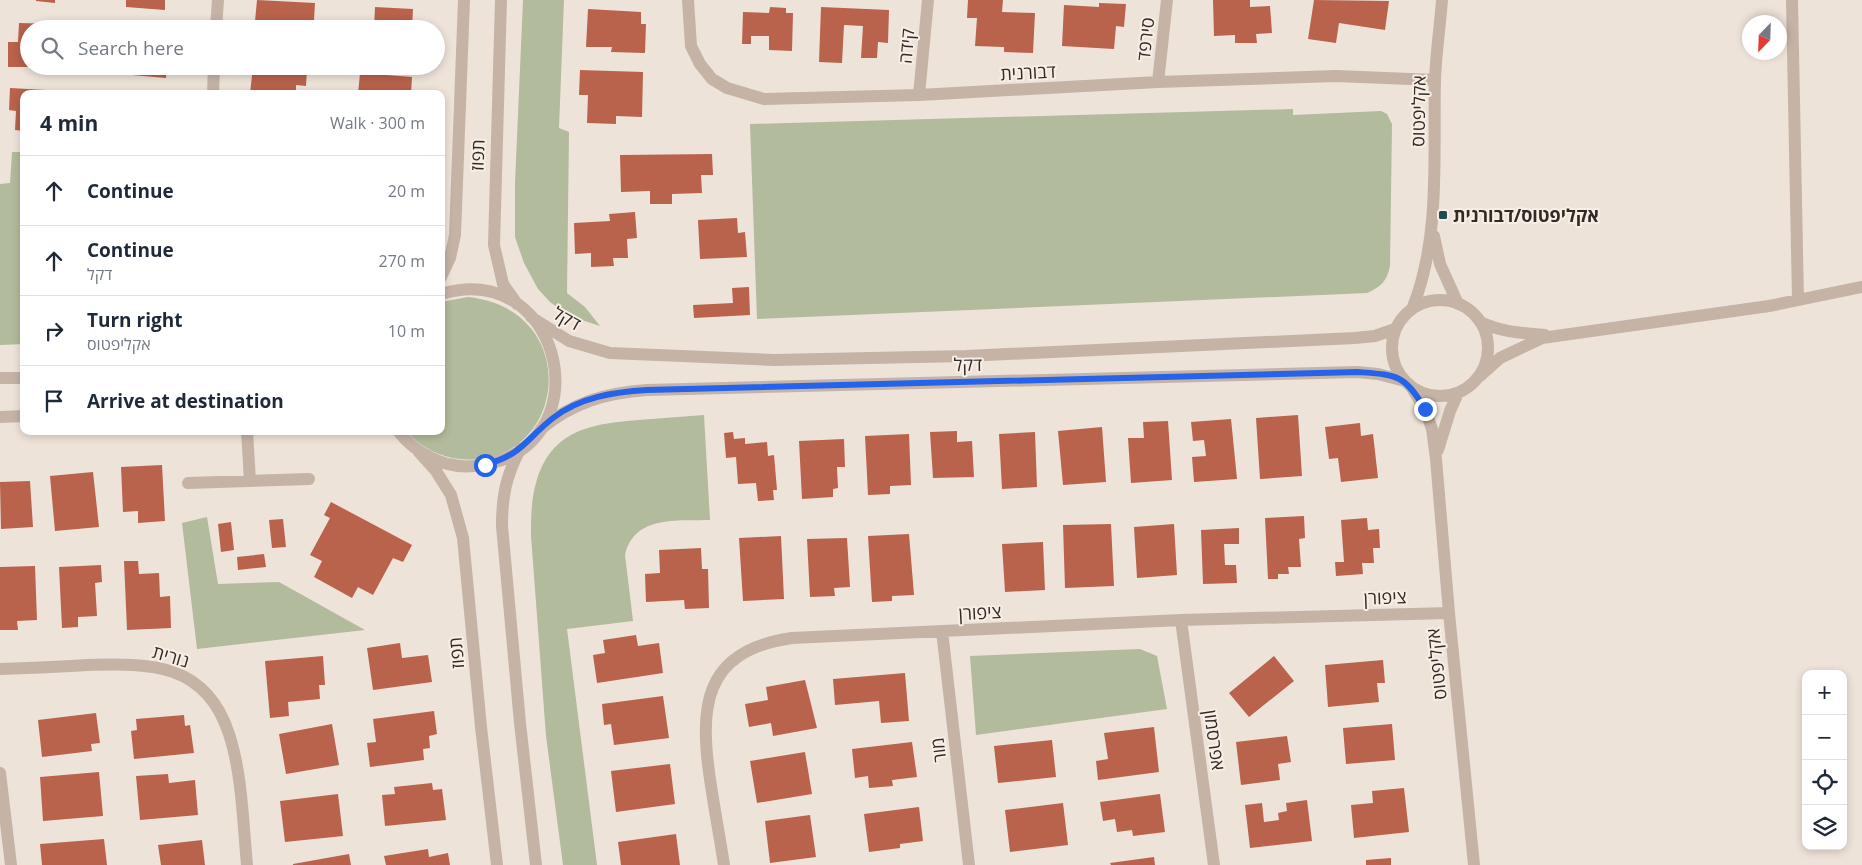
<!DOCTYPE html>
<meta charset="utf-8">
<style>
:root{--surface:#fff;--page:#f2f2f3;--text:#1f2937;--muted:#747a83;--line:#e0e1e3}
body{margin:0;font-family:"Open Sans","Noto Sans Hebrew",sans-serif;background:var(--page);color:var(--text)}
.controls{position:absolute;right:15px;bottom:15px;display:grid;overflow:hidden;border-radius:10px;box-shadow:0 2px 8px #0003}
.controls button{width:45px;height:45px;display:grid;place-items:center;padding:0;border:0;border-bottom:1px solid var(--line);background:var(--surface);color:var(--text);font:25px sans-serif}
.compass{position:absolute;left:1742px;top:15px;width:45px;height:45px;border-radius:50%;background:var(--surface);box-shadow:0 2px 8px #0003;rotate:203deg}
.stop{position:absolute;width:15px;height:15px;margin:-11px;border:4px solid #2563eb;border-radius:50%;background:#fff}
.stop.end{background:#2563eb;border-color:#fff;box-shadow:0 1px 5px #0008}
.list{margin:0;padding:0;list-style:none}
h2{display:flex;justify-content:space-between;align-items:center;height:65px;margin:0;padding:0 20px;font-size:21px}
h2 small{font-size:16px;font-weight:400;color:var(--muted)}
.list li{display:grid;grid-template-columns:32px 1fr auto;gap:15px;align-items:center;box-sizing:border-box;height:70px;padding:0 20px;border-top:1px solid var(--line)}
.list b{display:block;font-size:19px;white-space:nowrap}
.list p{margin:0;font-size:16px;white-space:nowrap;color:var(--muted)}
.list em{font-size:16px;font-style:normal;color:var(--muted)}
.icon{flex:none;width:28px;height:28px;fill:none;stroke:currentColor;stroke-width:2;stroke-linecap:round;stroke-linejoin:round}
.map{position:relative;flex:none;width:1862px;height:865px;overflow:hidden}
.search{position:absolute;background:var(--surface);box-shadow:0 2px 8px #0003;left:20px;top:20px;width:425px;height:55px;display:flex;align-items:center;gap:12px;box-sizing:border-box;padding:0 18px;border-radius:28px;color:var(--muted);font-size:19px}
.panel{position:absolute;background:var(--surface);box-shadow:0 2px 8px #0003;left:20px;top:90px;width:425px;height:345px;border-radius:10px}
.map>svg:first-child{display:block}
.green{fill:#b2bb9b}
.building{fill:#b9624c}
.lines{fill:none;stroke-linecap:round;stroke-linejoin:round}
.minor{stroke:#c5b3a6;stroke-width:12}
.route{stroke:#2563eb;stroke-width:6}
.poi-dot{fill:#204d4f;stroke:#f7eee5;stroke-width:2}
.labels{text-anchor:middle;dominant-baseline:central;stroke-width:4;stroke-linejoin:round;paint-order:stroke}
.street-label{font-size:18px;fill:#322a26;stroke:#f7eee5}
.poi-label{font-size:18px;font-weight:bold;fill:#322a26;stroke:#f7eee5;text-anchor:start}
</style>
<div class="map">
<svg width="1862" height="865" viewBox="0 0 1862 865">
<rect width="100%" height="100%" fill="#eee3d9"/>
<path class="green" d="M 523,0 L 564,0 L 559,128 L 569,132 L 567,293 L 585,307 L 600,326 L 569,316 L 550,302 L 538,289 L 524,263 L 515,237 L 515,183 Z
M 1293,109 L 1293,115 L 1381,111 L 1387,114 L 1392,124 L 1390,266 C 1387,281 1381,287 1367,293 L 757,319 L 750,124 Z
M 12,152 L 24,152 L 24,344 L 0,345 L 0,184 L 10,183 Z
M 468,297 C 587,310 566,470 460,459 C 440,457 419,447 407,431 L 441,431 L 441,302 Z
M 704,415 L 710,520 C 678,521 634,515 625,555 L 633,621 L 567,629 L 597,865 L 563,865 L 546,736 L 531,536 C 531,519 531,500 536,483 C 551,430 590,424 638,420 C 660,418 682,417 704,415 Z
M 207,517 L 218,584 L 279,582 L 365,630 L 197,649 L 182,523 Z
M 1140,649 L 1157,656 L 1167,709 L 976,735 L 970,656 Z"/>
<path class="building" d="M 36,0 L 55,0 L 55,3 L 36,1 Z
M 126,0 L 165,0 L 165,10 L 126,7 Z
M 257,0 L 315,3 L 314,20 L 306,20 L 305,29 L 260,29 L 260,21 L 255,21 Z
M 968,0 L 1003,0 L 1002,12 L 1035,13 L 1033,53 L 1004,52 L 1004,47 L 975,46 L 977,18 L 967,18 Z
M 1213,0 L 1250,0 L 1250,7 L 1270,6 L 1272,33 L 1256,34 L 1257,43 L 1235,43 L 1235,35 L 1214,36 Z
M 1314,0 L 1389,1 L 1385,30 L 1339,23 L 1336,43 L 1308,39 Z
M 1099,3 L 1126,4 L 1124,27 L 1116,26 L 1114,49 L 1062,46 L 1064,5 L 1099,7 Z
M 375,7 L 413,9 L 412,29 L 374,29 Z
M 770,7 L 786,8 L 786,13 L 793,13 L 792,51 L 769,50 L 769,36 L 751,36 L 751,44 L 742,44 L 743,12 L 769,13 Z
M 821,7 L 889,10 L 888,43 L 878,42 L 877,58 L 861,58 L 863,26 L 844,25 L 842,63 L 819,62 Z
M 588,9 L 641,12 L 641,24 L 646,24 L 645,53 L 611,52 L 612,47 L 586,47 Z
M 19,23 L 57,24 L 57,29 L 29,29 L 29,67 L 8,67 L 8,42 L 18,42 Z
M 122,66 L 167,66 L 166,78 L 121,74 Z
M 253,66 L 307,69 L 306,86 L 296,85 L 296,94 L 250,94 Z
M 580,70 L 643,72 L 642,117 L 616,116 L 616,124 L 587,123 L 588,95 L 579,95 Z
M 360,73 L 412,77 L 411,94 L 358,94 Z
M 10,88 L 63,91 L 63,94 L 24,94 L 24,131 L 15,130 L 16,111 L 9,110 Z
M 712,154 L 713,175 L 701,175 L 702,193 L 672,194 L 672,204 L 650,204 L 650,191 L 621,192 L 620,155 Z
M 635,212 L 637,238 L 627,239 L 628,258 L 613,258 L 614,266 L 591,267 L 591,253 L 575,254 L 574,223 L 610,221 L 609,214 Z
M 737,218 L 738,233 L 745,232 L 747,257 L 700,259 L 698,220 Z
M 749,287 L 750,315 L 694,318 L 693,305 L 733,303 L 732,288 Z
M 1298,415 L 1302,476 L 1260,479 L 1256,418 Z
M 1231,419 L 1237,479 L 1194,482 L 1192,457 L 1206,456 L 1204,440 L 1193,441 L 1191,422 Z
M 1168,421 L 1172,480 L 1131,483 L 1128,438 L 1144,438 L 1143,422 Z
M 1360,423 L 1361,436 L 1373,434 L 1378,478 L 1341,482 L 1338,458 L 1329,459 L 1325,427 Z
M 1102,427 L 1106,482 L 1063,485 L 1058,431 Z
M 957,431 L 957,442 L 972,441 L 974,477 L 933,478 L 930,432 Z
M 733,432 L 734,439 L 745,438 L 745,444 L 767,442 L 768,456 L 774,455 L 777,490 L 773,490 L 774,500 L 758,501 L 756,483 L 738,484 L 736,457 L 726,458 L 724,433 Z
M 1035,432 L 1037,487 L 1002,489 L 999,434 Z
M 909,434 L 911,485 L 890,486 L 890,494 L 868,495 L 865,436 Z
M 844,439 L 845,467 L 837,467 L 838,488 L 833,489 L 833,497 L 802,499 L 799,441 Z
M 162,465 L 165,521 L 138,523 L 138,511 L 123,512 L 121,467 Z
M 93,472 L 99,527 L 55,531 L 50,476 Z
M 30,481 L 33,527 L 1,529 L 0,482 Z
M 331,502 L 412,545 L 403,562 L 393,558 L 373,595 L 358,587 L 352,598 L 314,577 L 322,561 L 310,555 L 330,518 L 324,515 Z
M 1304,516 L 1305,538 L 1299,539 L 1301,567 L 1288,567 L 1289,574 L 1278,574 L 1278,579 L 1268,579 L 1265,518 Z
M 1367,518 L 1368,530 L 1379,529 L 1380,548 L 1373,548 L 1374,563 L 1362,563 L 1363,574 L 1336,576 L 1335,562 L 1344,562 L 1341,520 Z
M 283,519 L 286,547 L 272,548 L 269,520 Z
M 231,522 L 234,550 L 221,552 L 218,524 Z
M 1111,524 L 1114,586 L 1065,588 L 1063,525 Z
M 1174,524 L 1177,575 L 1137,578 L 1134,527 Z
M 1239,528 L 1239,544 L 1224,544 L 1225,565 L 1236,565 L 1237,583 L 1203,584 L 1201,530 Z
M 909,534 L 914,595 L 892,596 L 892,601 L 872,602 L 868,536 Z
M 781,536 L 784,599 L 743,601 L 739,538 Z
M 847,538 L 850,587 L 834,588 L 835,596 L 810,597 L 807,539 Z
M 1043,542 L 1045,590 L 1005,592 L 1002,544 Z
M 701,548 L 702,569 L 708,569 L 709,608 L 685,609 L 684,600 L 646,602 L 645,574 L 660,573 L 659,550 Z
M 264,554 L 266,567 L 238,570 L 237,557 Z
M 124,561 L 138,561 L 139,574 L 159,573 L 160,597 L 170,596 L 171,628 L 127,630 Z
M 101,565 L 102,582 L 95,583 L 97,616 L 78,617 L 78,627 L 62,628 L 59,567 Z
M 35,566 L 37,620 L 17,621 L 18,630 L 0,630 L 0,567 Z
M 636,635 L 638,646 L 659,643 L 663,673 L 597,683 L 593,655 L 605,653 L 603,640 Z
M 400,643 L 402,658 L 428,655 L 432,682 L 373,690 L 367,648 Z
M 323,656 L 325,685 L 319,685 L 320,699 L 288,702 L 289,716 L 270,718 L 265,661 Z
M 1274,656 L 1294,681 L 1249,717 L 1229,693 Z
M 1383,660 L 1385,683 L 1377,683 L 1379,702 L 1328,707 L 1325,665 Z
M 905,673 L 909,721 L 881,723 L 879,701 L 835,705 L 833,679 Z
M 805,680 L 817,728 L 773,736 L 771,723 L 749,727 L 745,704 L 768,700 L 766,687 Z
M 663,696 L 669,738 L 614,745 L 611,724 L 604,725 L 602,704 Z
M 434,711 L 437,734 L 429,736 L 430,748 L 423,749 L 424,760 L 370,767 L 367,743 L 376,742 L 373,719 Z
M 96,713 L 100,743 L 91,744 L 92,751 L 42,757 L 38,720 Z
M 184,715 L 185,726 L 190,725 L 194,753 L 134,759 L 131,731 L 137,730 L 136,719 Z
M 332,724 L 339,765 L 286,774 L 279,734 Z
M 1392,724 L 1395,760 L 1346,764 L 1343,728 Z
M 1154,727 L 1159,772 L 1098,780 L 1096,761 L 1108,759 L 1104,733 Z
M 1287,736 L 1291,762 L 1278,764 L 1280,780 L 1241,785 L 1236,742 Z
M 1052,740 L 1056,777 L 998,783 L 994,746 Z
M 912,742 L 917,777 L 892,780 L 893,786 L 869,788 L 868,776 L 855,778 L 852,749 Z
M 805,752 L 812,794 L 757,803 L 750,761 Z
M 670,764 L 675,804 L 616,812 L 611,771 Z
M 99,772 L 103,816 L 43,821 L 40,777 Z
M 168,774 L 169,783 L 195,780 L 198,815 L 140,820 L 136,776 Z
M 432,783 L 433,790 L 442,789 L 446,820 L 385,826 L 382,795 L 395,794 L 394,787 Z
M 1404,788 L 1409,832 L 1354,838 L 1351,805 L 1373,803 L 1372,791 Z
M 338,794 L 343,836 L 285,842 L 280,801 Z
M 1160,794 L 1165,832 L 1133,836 L 1132,830 L 1117,832 L 1115,819 L 1103,821 L 1100,802 Z
M 1307,800 L 1312,841 L 1250,848 L 1245,805 L 1262,803 L 1264,822 L 1279,820 L 1278,813 L 1287,811 L 1286,803 Z
M 1063,803 L 1068,845 L 1010,852 L 1005,810 Z
M 919,807 L 923,841 L 900,844 L 900,848 L 869,852 L 864,814 Z
M 810,815 L 816,857 L 770,863 L 765,821 Z
M 676,834 L 680,865 L 621,865 L 618,842 Z
M 104,839 L 107,865 L 42,865 L 40,844 Z
M 202,840 L 205,865 L 161,865 L 158,845 Z
M 428,849 L 429,857 L 448,853 L 450,865 L 386,865 L 384,856 Z
M 349,854 L 351,865 L 293,865 L 293,864 Z
M 1154,857 L 1155,865 L 1111,865 L 1110,863 Z
M 1391,858 L 1391,865 L 1366,865 L 1366,860 Z"/>
<g class="lines">
<path class="minor" d="M 501,0 L 494,245 L 503,284 L 517,304
M 688,0 L 691,46 L 700,64 L 712,79 L 727,88 L 764,99 L 919,95 L 1158,82 L 1336,76 L 1435,80
M 1792,0 L 1798,300
M 216,29 L 218,0
M 1158,82 L 1167,0
M 213,94 L 214,66
M 919,95 L 928,0
M 1434,236 L 1440,264 L 1458,304
M 441,277 L 450,258 L 455,235 L 464,0
M1392 348a48 48 0 1 1 96 0a48 48 0 1 1-96 0Z
M 1413,307 C 1441,235 1433,156 1435,80 C 1436,53 1440,27 1442,0
M 531,317 L 569,341 L 610,353 L 774,360 L 966,356 L 1355,338 L 1375,336 L 1395,329
M 1480,322 C 1501,332 1522,333 1545,335
M 1480,376 L 1500,358 L 1542,338 L 1769,306 L 1862,287
M 0,378 L 24,378
M 1412,388 L 1425,409 L 1432,429 L 1436,459 L 1449,613 L 1474,865
M 0,417 L 24,416
M 541,429 C 573,402 606,393 647,390 L 1357,372 L 1378,374 L 1405,381
M 247,431 L 250,481
M 398,431 C 416,454 445,469 474,466 C 606,453 565,257 441,294
M 520,449 C 506,477 502,495 502,526 L 520,723 L 536,865
M 1438,450 L 1450,411 L 1458,393
M 418,451 L 436,471 L 451,495 L 463,538 L 481,727 L 497,865
M 188,483 L 309,479
M 1181,620 L 1214,865
M 942,631 L 969,865
M 0,669 C 29,668 58,667 87,665 C 151,663 206,663 229,734 C 242,773 243,823 247,865
M 0,773 L 11,865
M 724,865 C 720,839 715,812 711,786 C 699,709 701,651 792,638 L 1181,620 L 1449,613"/>
</g>
<g class="lines">
<path class="route" d="M 485,465 C 523,454 525,440 553,418 C 580,397 614,392 647,390 L 1358,372 C 1397,375 1404,374 1425,409"/>
</g>
<rect class="poi-dot" x="1438" y="210" width="10" height="10" rx="2.5"/>
<g class="labels">
<g class="street-label">
<text transform="translate(1145 39) rotate(-84)">סירפד</text>
<text transform="translate(906 46) rotate(-85)">קידה</text>
<text transform="translate(1028 72) rotate(-3)">דבורנית</text>
<text transform="translate(1418 111) rotate(-89)">אקליפטוס</text>
<text transform="translate(477 155) rotate(-88)">תפוז</text>
<text transform="translate(567 318) rotate(29)">דקל</text>
<text transform="translate(968 364) rotate(-1)">דקל</text>
<text transform="translate(1385 597) rotate(-2)">ציפורן</text>
<text transform="translate(980 612) rotate(-3)">ציפורן</text>
<text transform="translate(456 653) rotate(-95)">תפוז</text>
<text transform="translate(171 656) rotate(16)">נורית</text>
<text transform="translate(1436 664) rotate(-96)">אקליפטוס</text>
<text transform="translate(1215 740) rotate(82)">אפרסמון</text>
<text transform="translate(938 750) rotate(-97)">מור</text>
</g>
<g class="poi-label">
<text x="1453" y="215">אקליפטוס/דבורנית</text>
</g>
</g>
</svg>
<div class="controls">
<button>+</button>
<button>−</button>
<button><svg class="icon" aria-label="locate" viewBox="0 0 24 24"><circle cx="12" cy="12" r="6"/><path d="M12 2v4M12 18v4M2 12h4M18 12h4"/></svg></button>
<button><svg class="icon" aria-label="layers" viewBox="0 0 24 24"><path d="M12 4l9 5-9 5-9-5zM3 14l9 5 9-5"/></svg></button>
</div>
<svg class="compass" viewBox="-18 -18 36 36"><path d="M0-13l5 13h-10z" fill="#e53935"/><path d="M0 13l5-13h-10z" fill="#747a83"/></svg>
<div class="stop" style="left:485px;top:465px"></div>
<div class="stop end" style="left:1425px;top:409px"></div>
<div class="search"><svg class="icon" aria-label="search" viewBox="0 0 24 24"><circle cx="10" cy="10" r="6"/><path d="M15 15l6 6"/></svg>Search here</div>
<section class="panel">
<h2>4 min<small>Walk · 300 m</small></h2>
<ul class="list">
<li><svg class="icon" aria-label="ahead" viewBox="0 0 24 24"><path d="M12 20V5M6 11l6-6 6 6"/></svg><div><b>Continue</b></div><em>20 m</em></li>
<li><svg class="icon" aria-label="ahead" viewBox="0 0 24 24"><path d="M12 20V5M6 11l6-6 6 6"/></svg><div><b>Continue</b><p>דקל</p></div><em>270 m</em></li>
<li><svg class="icon" aria-label="right" viewBox="0 0 24 24"><path d="M7 20v-9h11M14 6l5 5-5 5"/></svg><div><b>Turn right</b><p>אקליפטוס</p></div><em>10 m</em></li>
<li><svg class="icon" aria-label="arrive" viewBox="0 0 24 24"><path d="M6 21V4h12l-3 4 3 4H6"/></svg><div><b>Arrive at destination</b></div></li>
</ul>
</section>
</div>
